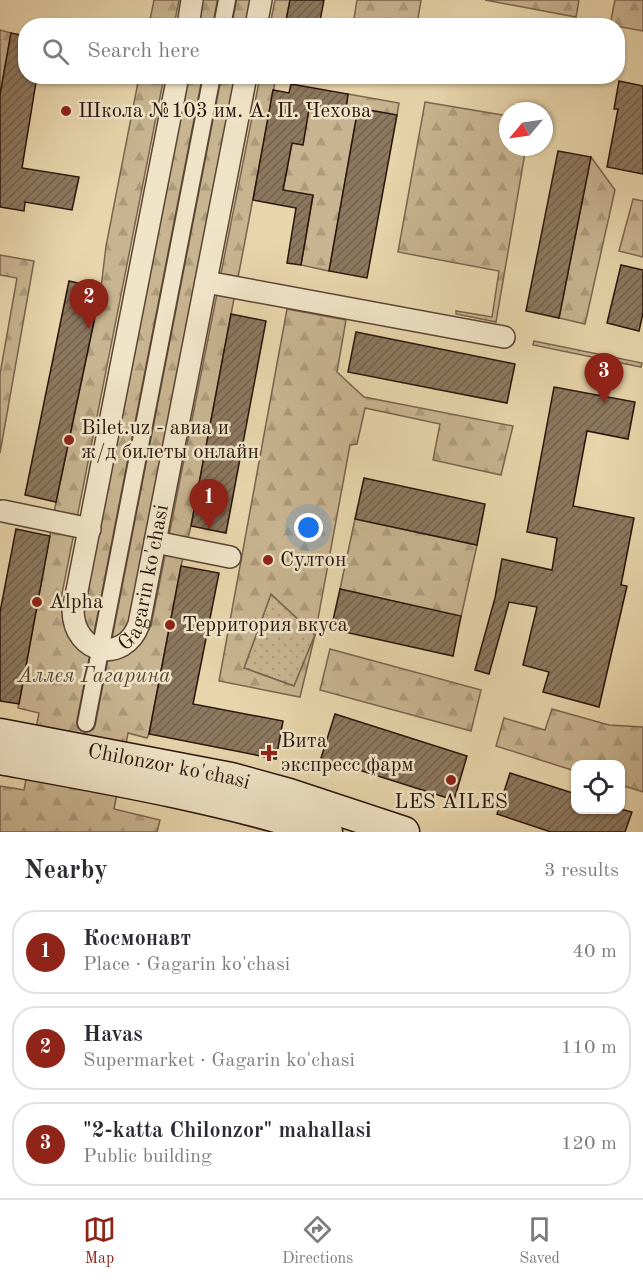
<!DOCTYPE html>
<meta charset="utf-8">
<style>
:root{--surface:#fff;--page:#f2f2f3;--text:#2b2b33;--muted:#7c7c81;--line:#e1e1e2;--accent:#8f2418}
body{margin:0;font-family:"Old Standard TT",serif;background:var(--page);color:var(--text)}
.controls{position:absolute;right:18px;bottom:18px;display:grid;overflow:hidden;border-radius:12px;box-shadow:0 2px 4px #0004}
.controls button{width:54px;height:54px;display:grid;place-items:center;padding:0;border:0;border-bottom:2px solid var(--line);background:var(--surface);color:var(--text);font:30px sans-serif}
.compass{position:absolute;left:499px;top:102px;width:54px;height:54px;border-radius:50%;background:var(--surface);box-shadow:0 2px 4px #0004;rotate:241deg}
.you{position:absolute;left:309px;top:528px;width:21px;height:21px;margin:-15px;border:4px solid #fff;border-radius:50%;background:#1a73e8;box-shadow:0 0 0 9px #1a73e833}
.badge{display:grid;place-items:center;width:39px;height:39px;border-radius:50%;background:var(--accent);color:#fff;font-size:20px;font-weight:700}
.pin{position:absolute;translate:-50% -50px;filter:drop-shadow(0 2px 3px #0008)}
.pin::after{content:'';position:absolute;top:32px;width:21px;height:18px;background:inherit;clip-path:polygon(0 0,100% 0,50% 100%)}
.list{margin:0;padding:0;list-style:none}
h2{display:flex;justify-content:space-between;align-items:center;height:78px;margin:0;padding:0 24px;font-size:26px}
h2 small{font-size:20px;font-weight:400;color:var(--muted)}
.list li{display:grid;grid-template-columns:39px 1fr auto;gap:18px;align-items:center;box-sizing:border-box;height:84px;margin:0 12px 12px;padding:0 12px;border:2px solid var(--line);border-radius:24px}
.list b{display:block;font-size:22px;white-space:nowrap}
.list p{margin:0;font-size:20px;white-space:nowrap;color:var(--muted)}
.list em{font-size:20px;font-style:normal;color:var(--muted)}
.icon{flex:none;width:33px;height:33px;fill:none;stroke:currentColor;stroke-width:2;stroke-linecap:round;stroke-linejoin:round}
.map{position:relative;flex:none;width:643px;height:832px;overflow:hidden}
.search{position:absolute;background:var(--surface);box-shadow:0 2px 4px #0004;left:18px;right:18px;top:18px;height:66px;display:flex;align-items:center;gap:15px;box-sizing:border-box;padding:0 21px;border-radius:24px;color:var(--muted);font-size:22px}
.sheet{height:366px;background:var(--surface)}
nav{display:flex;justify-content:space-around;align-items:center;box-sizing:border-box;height:84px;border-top:2px solid var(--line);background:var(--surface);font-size:16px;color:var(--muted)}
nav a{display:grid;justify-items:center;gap:3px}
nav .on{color:var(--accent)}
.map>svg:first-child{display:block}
.grass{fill:url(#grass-dots);stroke:#79644e;stroke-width:1.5}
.forest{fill:url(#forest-firs);stroke:#79644e;stroke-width:1.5;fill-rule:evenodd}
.building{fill:url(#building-hatch);stroke:#2a140c;stroke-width:1.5}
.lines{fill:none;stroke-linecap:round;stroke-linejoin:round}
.pedestrian-casing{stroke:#5a4434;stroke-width:20}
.minor-casing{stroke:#5a4434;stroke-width:24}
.secondary-casing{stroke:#2a140c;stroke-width:33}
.pedestrian{stroke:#f0e4c8;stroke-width:16}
.minor{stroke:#f0e4c8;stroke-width:21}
.secondary{stroke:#f0e4c8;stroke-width:30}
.poi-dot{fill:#8f2418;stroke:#f0e4c8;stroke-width:2}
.labels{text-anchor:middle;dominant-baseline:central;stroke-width:5;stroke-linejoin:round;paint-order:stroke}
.poi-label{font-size:21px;fill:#2a140c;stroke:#f0e4c8;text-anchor:start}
.street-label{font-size:21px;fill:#2a140c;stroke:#f0e4c8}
.park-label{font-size:21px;font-style:italic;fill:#594434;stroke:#f0e4c8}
</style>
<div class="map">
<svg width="643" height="832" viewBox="0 0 643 832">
<defs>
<pattern id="grass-dots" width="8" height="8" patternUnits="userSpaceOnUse" patternTransform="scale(1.5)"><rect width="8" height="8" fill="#c8b490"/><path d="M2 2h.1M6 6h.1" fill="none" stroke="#ac9a7b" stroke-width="1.8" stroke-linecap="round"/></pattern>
<pattern id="forest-firs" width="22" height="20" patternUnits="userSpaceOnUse" patternTransform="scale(1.5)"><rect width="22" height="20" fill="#c8b490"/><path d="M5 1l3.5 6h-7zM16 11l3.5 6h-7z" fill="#ac9a7b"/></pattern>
<pattern id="building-hatch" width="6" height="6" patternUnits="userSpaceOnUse" patternTransform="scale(1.5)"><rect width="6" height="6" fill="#8d785f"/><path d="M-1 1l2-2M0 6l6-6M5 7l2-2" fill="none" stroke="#73614d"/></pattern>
</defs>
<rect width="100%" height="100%" fill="#e8d5ab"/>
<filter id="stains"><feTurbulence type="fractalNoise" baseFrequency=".00333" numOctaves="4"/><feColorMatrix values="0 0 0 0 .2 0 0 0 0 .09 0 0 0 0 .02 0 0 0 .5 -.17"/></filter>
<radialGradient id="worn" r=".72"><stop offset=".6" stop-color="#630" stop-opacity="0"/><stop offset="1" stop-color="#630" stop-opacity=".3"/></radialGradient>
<path class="grass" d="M 534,341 L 642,363 L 641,367 L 533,345 Z
M 271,594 L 315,635 L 294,686 L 244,668 Z"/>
<path class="forest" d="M 154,0 L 179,0 L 174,25 L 149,25 Z
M 202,0 L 252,0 L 247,25 L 197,26 Z
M 275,0 L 290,0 L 285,25 L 270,25 Z
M 357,0 L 421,0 L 417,25 L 353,25 Z
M 485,0 L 579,0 L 576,17 Z
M 615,0 L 643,0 L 643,31 L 610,25 Z
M 0,30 L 11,33 L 0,95 Z
M 139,77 L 164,77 L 59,609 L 82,613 L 187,77 L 237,77 L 131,622 L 151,626 L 260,77 L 276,77 L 191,526 L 181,566 L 149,734 L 147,738 L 128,733 L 114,809 L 160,820 L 157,832 L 0,832 L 0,786 L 24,790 L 39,713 L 18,708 L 56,502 L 101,288 L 106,246 Z
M 348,94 L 399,103 L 397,115 L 358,108 L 329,271 L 301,265 L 313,196 L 283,190 L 292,143 L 303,145 L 309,109 L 345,115 Z
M 425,102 L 508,116 L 508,147 L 526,147 L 496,322 L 456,314 L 456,311 L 492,317 L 499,271 L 398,252 Z
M 591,157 L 615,190 L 585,324 L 559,318 Z
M 633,199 L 643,201 L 643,257 L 619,251 Z
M 0,255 L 34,261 L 0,453 L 0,374 L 17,278 L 0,275 Z
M 287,309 L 346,320 L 337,372 L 364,397 L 513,426 L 501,475 L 433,460 L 440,424 L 365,408 L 357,444 L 350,445 L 315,635 L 300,697 L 219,681 ZM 271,594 L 315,635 L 294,686 L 244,668 Z
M 355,519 L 477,545 L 461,617 L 340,589 Z
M 330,649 L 481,690 L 471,731 L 320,690 Z
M 552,709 L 609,725 L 643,727 L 643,792 L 621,785 L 620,764 L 576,764 L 575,771 L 496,746 L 504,718 L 545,730 Z"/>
<path class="building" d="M 290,0 L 324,0 L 319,26 L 285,26 Z
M 11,33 L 26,36 L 26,76 L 37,76 L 22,168 L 79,177 L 72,210 L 25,202 L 24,211 L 0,207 L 0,95 Z
M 619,81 L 643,86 L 643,174 L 607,167 L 618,109 L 614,109 Z
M 291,84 L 348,94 L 345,115 L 309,109 L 303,145 L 292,143 L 283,190 L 313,195 L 301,265 L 287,263 L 296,208 L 253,200 L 273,90 L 289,93 Z
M 358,108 L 397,115 L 367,278 L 329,271 Z
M 558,151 L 591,157 L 559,318 L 526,311 Z
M 621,265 L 643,270 L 643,313 L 639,331 L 607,323 Z
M 69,281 L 101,288 L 56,502 L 25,495 Z
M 231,314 L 266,321 L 226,533 L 191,526 Z
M 356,332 L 515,364 L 507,403 L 348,372 Z
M 554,387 L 635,402 L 628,439 L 587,431 L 573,506 L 634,518 L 621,585 L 627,586 L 599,707 L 543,692 L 549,672 L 523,665 L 537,607 L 509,602 L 489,674 L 475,670 L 495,598 L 502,559 L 552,570 L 557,538 L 527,532 Z
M 364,478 L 485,504 L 477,545 L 355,519 Z
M 16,529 L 50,536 L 19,704 L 0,701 L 0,612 Z
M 181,566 L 219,573 L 193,704 L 283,721 L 276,759 L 149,734 Z
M 340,589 L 461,616 L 453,656 L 331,629 Z
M 335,714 L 467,756 L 454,800 L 321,758 Z
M 510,773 L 576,794 L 576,810 L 624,810 L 632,812 L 625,832 L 551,832 L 497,814 Z"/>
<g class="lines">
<g class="pedestrian-casing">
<path id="pedestrian" d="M 222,26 L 227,0
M 86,723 L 212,76"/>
</g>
<g class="minor-casing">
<g id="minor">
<path d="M 188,26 L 192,0"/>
<path d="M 256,26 L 261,0"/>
<path id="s1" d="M 178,76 L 73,611 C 74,654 124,665 139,624 L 246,76"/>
<path d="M 206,282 L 504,337"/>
<path d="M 3,511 L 90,529"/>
<path d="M 155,542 L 230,557"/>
</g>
</g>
<g class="secondary-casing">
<g id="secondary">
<path id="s2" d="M 0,734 L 231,778 L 289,794 L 404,832"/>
<path d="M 0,759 C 110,779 220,798 327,832"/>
</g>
</g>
<use href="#pedestrian" class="pedestrian"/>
<use href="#minor" class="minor"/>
<use href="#secondary" class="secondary"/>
</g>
<g class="poi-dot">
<circle cx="66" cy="111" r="6"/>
<circle cx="69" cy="440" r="6"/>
<circle cx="268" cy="560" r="6"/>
<circle cx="37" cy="602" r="6"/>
<circle cx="170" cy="625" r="6"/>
<path d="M266 744h6v6h6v6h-6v6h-6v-6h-6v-6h6z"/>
<circle cx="451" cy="780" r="6"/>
</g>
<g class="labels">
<g class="poi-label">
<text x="78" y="111">Школа №103 им. А. П. Чехова</text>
<text x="81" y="428">Bilet.uz - авиа и<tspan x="81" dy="24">ж/д билеты онлайн</tspan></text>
<text x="280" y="560">Султон</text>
<text x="49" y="602">Alpha</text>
<text x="182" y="625">Территория вкуса</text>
<text x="281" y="741">Вита<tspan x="281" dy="24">экспресс фарм</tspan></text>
<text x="451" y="802" text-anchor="middle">LES AILES</text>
</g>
<g class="street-label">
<text stroke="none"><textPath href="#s1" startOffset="692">Gagarin ko'chasi</textPath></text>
<text stroke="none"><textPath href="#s2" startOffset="172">Chilonzor ko'chasi</textPath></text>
</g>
<g class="park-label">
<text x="94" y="676">Аллея Гагарина</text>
</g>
</g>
<rect width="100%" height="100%" filter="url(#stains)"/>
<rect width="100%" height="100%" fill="url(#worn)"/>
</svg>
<div class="controls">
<button><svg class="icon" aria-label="locate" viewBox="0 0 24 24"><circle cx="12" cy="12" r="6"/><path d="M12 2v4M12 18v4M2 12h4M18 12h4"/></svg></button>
</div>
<svg class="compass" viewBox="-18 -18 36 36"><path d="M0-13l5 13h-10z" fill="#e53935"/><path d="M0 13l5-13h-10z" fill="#7c7c81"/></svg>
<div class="you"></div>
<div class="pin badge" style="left:209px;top:529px">1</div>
<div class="pin badge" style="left:89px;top:329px">2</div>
<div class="pin badge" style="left:604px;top:403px">3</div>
<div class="search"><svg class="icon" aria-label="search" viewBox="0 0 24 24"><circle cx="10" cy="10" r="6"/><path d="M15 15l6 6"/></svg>Search here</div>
</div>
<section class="sheet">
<h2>Nearby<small>3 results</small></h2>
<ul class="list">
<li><span class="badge">1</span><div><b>Космонавт</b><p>Place · Gagarin ko'chasi</p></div><em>40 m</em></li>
<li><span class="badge">2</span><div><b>Havas</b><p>Supermarket · Gagarin ko'chasi</p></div><em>110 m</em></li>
<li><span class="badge">3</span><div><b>&quot;2-katta Chilonzor&quot; mahallasi</b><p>Public building</p></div><em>120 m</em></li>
</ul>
</section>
<nav>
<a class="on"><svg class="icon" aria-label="map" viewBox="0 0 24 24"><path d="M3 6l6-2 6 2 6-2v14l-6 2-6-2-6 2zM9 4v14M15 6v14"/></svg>Map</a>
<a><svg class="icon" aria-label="directions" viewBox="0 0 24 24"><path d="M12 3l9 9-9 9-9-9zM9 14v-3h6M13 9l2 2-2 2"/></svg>Directions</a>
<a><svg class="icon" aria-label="saved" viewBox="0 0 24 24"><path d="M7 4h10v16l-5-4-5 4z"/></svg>Saved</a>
</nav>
